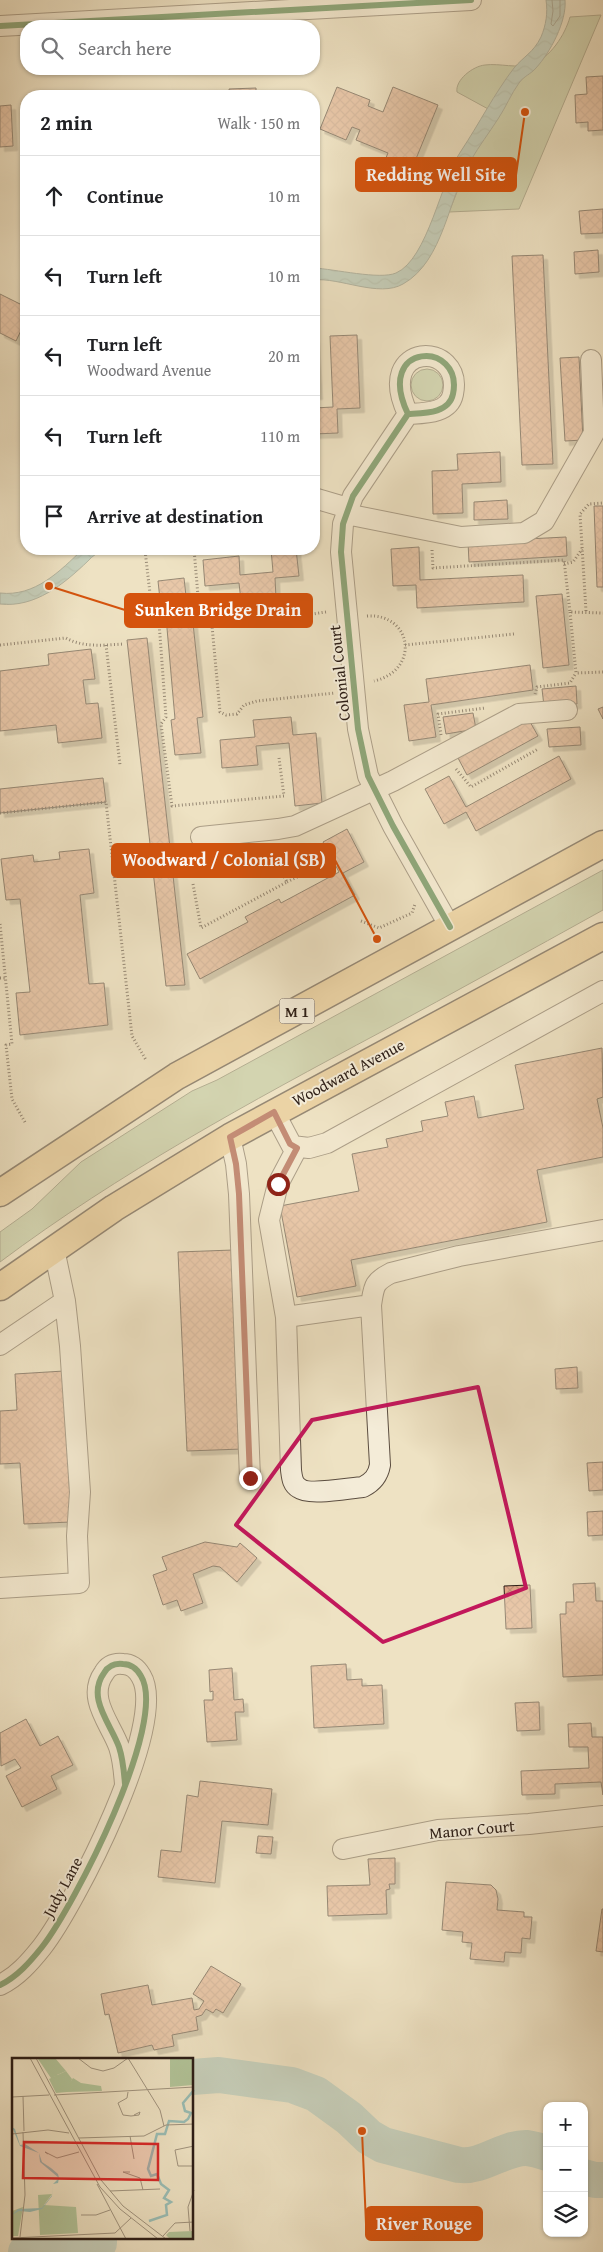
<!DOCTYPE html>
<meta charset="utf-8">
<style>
:root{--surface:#fff;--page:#f6f6f6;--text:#202124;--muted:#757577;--line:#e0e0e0}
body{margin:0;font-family:"Gentium Book Plus",serif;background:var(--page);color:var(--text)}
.controls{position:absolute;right:15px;bottom:15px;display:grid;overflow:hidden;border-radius:10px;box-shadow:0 1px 4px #0004}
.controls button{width:45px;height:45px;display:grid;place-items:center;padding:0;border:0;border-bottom:1px solid var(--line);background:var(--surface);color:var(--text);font:25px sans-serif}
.stop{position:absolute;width:15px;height:15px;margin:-11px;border:4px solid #8f2418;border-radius:50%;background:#fff}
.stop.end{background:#8f2418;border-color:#fff;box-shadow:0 1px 5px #0008}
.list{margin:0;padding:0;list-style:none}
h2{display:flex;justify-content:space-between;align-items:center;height:65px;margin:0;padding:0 20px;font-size:21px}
h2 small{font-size:16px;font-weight:400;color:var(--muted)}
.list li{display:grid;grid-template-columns:32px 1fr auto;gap:15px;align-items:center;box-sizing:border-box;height:80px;padding:0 20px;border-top:1px solid var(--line)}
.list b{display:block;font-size:19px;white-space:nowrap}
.list p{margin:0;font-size:16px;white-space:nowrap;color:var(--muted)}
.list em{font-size:16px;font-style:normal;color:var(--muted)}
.icon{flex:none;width:28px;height:28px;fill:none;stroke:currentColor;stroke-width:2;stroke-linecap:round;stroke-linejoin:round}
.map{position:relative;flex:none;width:603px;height:2252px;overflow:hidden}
.search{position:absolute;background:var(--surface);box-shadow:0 1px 4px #0004;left:20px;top:20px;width:300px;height:55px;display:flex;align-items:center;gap:12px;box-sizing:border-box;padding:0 18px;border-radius:20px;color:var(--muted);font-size:19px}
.panel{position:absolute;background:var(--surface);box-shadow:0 1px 4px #0004;left:20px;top:90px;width:300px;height:465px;border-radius:20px}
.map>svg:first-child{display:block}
.green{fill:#b2c499;stroke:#6f7058}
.water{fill:url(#water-waves);stroke:#6d7d75}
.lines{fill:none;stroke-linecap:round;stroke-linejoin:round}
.shore{stroke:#626d66;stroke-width:1}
.river{stroke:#99bdb5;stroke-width:36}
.building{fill:url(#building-cross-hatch);stroke:#2c1d16;filter:url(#shadow)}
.minor-casing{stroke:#5c4e41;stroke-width:22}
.major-casing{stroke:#2c1d16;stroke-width:29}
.path{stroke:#2c1d16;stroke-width:3;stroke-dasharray:1 2.5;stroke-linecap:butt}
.minor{stroke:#f4ecd8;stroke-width:20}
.major{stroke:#e7c182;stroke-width:26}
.cycleway-casing{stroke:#f4ecd8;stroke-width:9}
.cycleway{stroke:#1b5e20;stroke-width:6}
.route{stroke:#8f2418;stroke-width:6}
.marked{fill:none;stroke:#c2185b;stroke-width:4;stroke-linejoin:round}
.labels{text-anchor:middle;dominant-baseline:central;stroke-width:4;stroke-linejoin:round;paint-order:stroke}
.shield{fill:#f4ecd8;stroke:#685b50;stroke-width:1}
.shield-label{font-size:15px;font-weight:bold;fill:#2c1d16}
.street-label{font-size:16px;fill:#2c1d16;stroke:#f4ecd8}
.inset-river{fill:none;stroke:#99bdb5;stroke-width:2.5}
.inset-road{fill:none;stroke:#a0937e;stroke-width:1}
.view{fill:#d62828;fill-opacity:0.15;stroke:#d62828;stroke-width:2.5}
.inset-edge{fill:none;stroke:#2c1d16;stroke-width:2.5}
.leader{fill:none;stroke:#d5530d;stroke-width:2}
.callout-dot{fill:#d5530d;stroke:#f4ecd8;stroke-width:2}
.callout{fill:#d5530d;stroke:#d5530d;stroke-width:2}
.callout-label{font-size:18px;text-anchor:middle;font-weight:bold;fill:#fff}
</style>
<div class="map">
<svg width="603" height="2252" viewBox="0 0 603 2252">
<defs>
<pattern id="water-waves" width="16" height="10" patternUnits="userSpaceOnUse" patternTransform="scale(1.25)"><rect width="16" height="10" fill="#99bdb5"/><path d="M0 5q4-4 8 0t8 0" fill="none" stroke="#84a29b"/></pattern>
<pattern id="building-cross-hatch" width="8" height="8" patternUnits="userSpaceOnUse" patternTransform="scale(1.25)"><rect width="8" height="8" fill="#dfa688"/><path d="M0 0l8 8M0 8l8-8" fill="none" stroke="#c08e75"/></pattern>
<filter id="shadow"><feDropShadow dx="4.5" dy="4.5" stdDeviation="0" flood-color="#0004"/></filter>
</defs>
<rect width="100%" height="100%" fill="#eee2c3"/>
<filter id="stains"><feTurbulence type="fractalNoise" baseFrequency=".004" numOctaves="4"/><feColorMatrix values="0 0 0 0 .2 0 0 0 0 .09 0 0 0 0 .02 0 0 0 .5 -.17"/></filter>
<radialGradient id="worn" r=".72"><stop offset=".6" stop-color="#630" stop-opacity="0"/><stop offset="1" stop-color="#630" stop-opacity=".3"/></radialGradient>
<path class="green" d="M 601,15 L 519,209 L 449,212 L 490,110 L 457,92 C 455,80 473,66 485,65 C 500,63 517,69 532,64 C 550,58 565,35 570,17 Z
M411 385a16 16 0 1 1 32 0a16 16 0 1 1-32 0Z
M 603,870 L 603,910 C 529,951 455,992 381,1032 C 250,1102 119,1173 0,1262 L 0,1232 L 32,1209 L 81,1162 L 192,1091 L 217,1080 Z"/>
<path class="water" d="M 546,0 L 565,0 C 567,21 550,53 536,68 C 531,74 524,76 519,83 C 511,94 506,107 498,119 C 489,133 479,146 471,160 C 448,198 444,261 403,284 C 379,298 339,277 314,280 L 314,268 C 334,269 380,280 396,273 C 428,259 441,180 461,151 C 479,124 494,94 514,68 C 524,56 533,53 541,37 C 546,25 548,13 546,0 Z
M 83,549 L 103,549 C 98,553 92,556 88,561 C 64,584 35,608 0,604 L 0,593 C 35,597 60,571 83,549 Z"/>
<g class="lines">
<path class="shore" d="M 552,0 L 553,11 L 551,24 L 553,26 L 560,16 L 560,0"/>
<path class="river" d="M 192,2077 L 219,2075 L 292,2085 L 316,2094 L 349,2118 L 369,2137 L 383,2145 L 459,2165 C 483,2168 504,2147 527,2148 C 534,2149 541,2151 547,2153
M 584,2177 L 595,2180 L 603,2180
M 26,2252 C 39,2239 78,2247 97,2245 L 99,2243 L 99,2238"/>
</g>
<path class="building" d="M 603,76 L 603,130 L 588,131 L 588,122 L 576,123 L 575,95 L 587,94 L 586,77 Z
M 337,87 L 370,100 L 368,106 L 383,112 L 393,87 L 438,105 L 411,171 L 385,160 L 388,153 L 356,140 L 360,130 L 352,127 L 346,140 L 320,129 Z
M 256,88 L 256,91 L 268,91 L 269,96 L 230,96 L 229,89 Z
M 181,92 L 181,96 L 171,96 L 170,93 Z
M 11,105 L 13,146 L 0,147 L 0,106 Z
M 603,209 L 603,233 L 581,234 L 579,211 Z
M 598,250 L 599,272 L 575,274 L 574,252 Z
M 543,255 L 553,464 L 522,465 L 512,256 Z
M 0,294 L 26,307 L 26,320 L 16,341 L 0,333 Z
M 314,327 L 318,395 L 314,395 Z
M 357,335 L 360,408 L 337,409 L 338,433 L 314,434 L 314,408 L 333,407 L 330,336 Z
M 579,357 L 583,440 L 565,441 L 560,358 Z
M 500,452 L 501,482 L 462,484 L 463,513 L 433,514 L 432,471 L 458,470 L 457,454 Z
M 507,500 L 508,519 L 474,520 L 474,502 Z
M 594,506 L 603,506 L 603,587 L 597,587 Z
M 566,537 L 567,556 L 469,562 L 468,542 Z
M 419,547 L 420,580 L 523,575 L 524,602 L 417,608 L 416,585 L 393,586 L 391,549 Z
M 271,549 L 296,549 L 299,576 L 275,578 L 276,598 L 241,601 L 239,583 L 205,586 L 203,560 L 239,556 L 240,575 L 273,572 Z
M 184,578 L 188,614 L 192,614 L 203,717 L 197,718 L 201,753 L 175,755 L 171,720 L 175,719 L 166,617 L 162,618 L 158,581 Z
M 562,594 L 569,665 L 543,668 L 536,596 Z
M 147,638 L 185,985 L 166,986 L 127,640 Z
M 91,649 L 95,679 L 83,680 L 86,704 L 98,703 L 102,738 L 58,743 L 56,725 L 0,731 L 0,671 L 49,665 L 48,654 Z
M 530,665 L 533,690 L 431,705 L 436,737 L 409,741 L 404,705 L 429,702 L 426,679 Z
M 576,686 L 577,704 L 544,706 L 542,689 Z
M 603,707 L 603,719 L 598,709 Z
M 473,713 L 476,729 L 446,734 L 443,717 Z
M 291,717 L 293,735 L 316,733 L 322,803 L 295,806 L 289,743 L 256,746 L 258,765 L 222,768 L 220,740 L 255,737 L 253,720 Z
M 529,720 L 538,736 L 467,775 L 458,758 Z
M 580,727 L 581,745 L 549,747 L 547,729 Z
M 559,756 L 571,779 L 476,831 L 466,812 L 444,824 L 425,789 L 449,776 L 466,807 Z
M 103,778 L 106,802 L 0,813 L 0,789 Z
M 347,829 L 364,862 L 343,873 L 355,895 L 200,979 L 187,954 L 248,922 L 245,917 L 279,899 L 281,903 L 339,872 L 323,842 Z
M 89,849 L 94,893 L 80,895 L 89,984 L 104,983 L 108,1025 L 20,1035 L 16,993 L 30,992 L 20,899 L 6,900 L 1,859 L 33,855 L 34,862 L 60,859 L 59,852 Z
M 602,1048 L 603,1097 L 597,1099 L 603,1128 L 603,1157 L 537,1170 L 547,1222 L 351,1260 L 356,1286 L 297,1297 L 280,1206 L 359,1191 L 352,1154 L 388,1147 L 386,1139 L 423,1131 L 421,1121 L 448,1116 L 445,1102 L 474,1096 L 478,1118 L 524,1109 L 515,1065 Z
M 233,1250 L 242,1449 L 187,1451 L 178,1252 Z
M 577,1367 L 578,1388 L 556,1389 L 555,1369 Z
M 64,1371 L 71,1522 L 24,1524 L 20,1463 L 0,1464 L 0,1411 L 17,1410 L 15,1374 Z
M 603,1462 L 603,1490 L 589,1491 L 587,1463 Z
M 603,1511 L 603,1535 L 588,1536 L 587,1512 Z
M 205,1542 L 237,1547 L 240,1543 L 257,1558 L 237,1582 L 220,1567 L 213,1566 L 193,1574 L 203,1603 L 181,1611 L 177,1600 L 163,1605 L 153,1575 L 167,1570 L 162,1557 Z
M 595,1583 L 596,1601 L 603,1601 L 603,1675 L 563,1677 L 560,1614 L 566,1614 L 566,1602 L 574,1602 L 573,1584 Z
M 530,1585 L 532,1628 L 506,1629 L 504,1586 Z
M 346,1664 L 347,1680 L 362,1679 L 362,1686 L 382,1685 L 384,1724 L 314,1728 L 311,1666 Z
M 232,1668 L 234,1700 L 243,1699 L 244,1712 L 235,1712 L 237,1740 L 207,1742 L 204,1700 L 213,1700 L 213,1691 L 210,1692 L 209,1670 Z
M 539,1702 L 540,1730 L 517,1731 L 515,1703 Z
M 26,1719 L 40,1746 L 58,1736 L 73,1765 L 51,1776 L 57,1789 L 22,1807 L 6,1776 L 21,1768 L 15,1759 L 1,1766 L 0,1733 Z
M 591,1723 L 592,1737 L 603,1737 L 603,1795 L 601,1782 L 555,1784 L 555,1794 L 522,1795 L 521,1771 L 589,1768 L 588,1747 L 569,1747 L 568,1724 Z
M 200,1781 L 272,1789 L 268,1825 L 222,1821 L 215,1883 L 158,1877 L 161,1850 L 181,1852 L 187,1795 L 198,1797 Z
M 258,1836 L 273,1837 L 271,1854 L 256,1853 Z
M 395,1858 L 395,1884 L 389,1884 L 390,1889 L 386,1890 L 387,1914 L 328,1916 L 327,1886 L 370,1885 L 368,1859 Z
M 446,1882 L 491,1885 L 496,1890 L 498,1899 L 497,1910 L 524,1912 L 524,1917 L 532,1917 L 530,1939 L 522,1938 L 521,1953 L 505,1952 L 504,1962 L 470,1959 L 472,1943 L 462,1942 L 463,1932 L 442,1930 Z
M 602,1909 L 603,1909 L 603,1952 L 596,1951 Z
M 211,1966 L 241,1984 L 223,2013 L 216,2009 L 213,2013 L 206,2009 L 202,2015 L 196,2017 L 198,2030 L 172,2035 L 174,2046 L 154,2050 L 152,2045 L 118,2053 L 109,2014 L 105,2015 L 101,1994 L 148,1985 L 152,2005 L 192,1998 L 194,2010 L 199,2009 L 204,2001 L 193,1994 Z"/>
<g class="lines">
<g class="minor-casing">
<path id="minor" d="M 0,26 L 471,0
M 408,414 C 373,341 464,340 453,394 C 449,414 423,413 408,414 L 353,496 L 343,524 L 341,552 L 358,729 L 368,776 L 393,826 L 450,927
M 314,498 L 348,508
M 346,514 L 461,537 L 524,533 L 544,521 L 594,433 L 591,360
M 201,837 L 278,829 L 295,826 L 393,781 L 519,714 L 567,710
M 274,1112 L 292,1146 L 309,1148 L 327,1143 L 603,991
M 230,1137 L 236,1164 L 239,1194 L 250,1478
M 371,1305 L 286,1317 L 291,1470 C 292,1477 292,1484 299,1488 C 309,1496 349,1488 363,1487 C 373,1482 378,1476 380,1465 L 371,1305 C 374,1287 373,1282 391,1273 L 459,1256 L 603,1230
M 286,1317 L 269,1220 L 278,1184 L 297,1148
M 0,1345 L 65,1301
M 0,1588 L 79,1583 L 77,1536 L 80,1492 L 70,1346 L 65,1301 L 54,1249
M 343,1849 L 438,1830 L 529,1824 L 603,1816
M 0,1985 C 17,1977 30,1962 42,1947 C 74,1906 169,1722 141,1676 C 137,1669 131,1664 123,1664 C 114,1663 108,1666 104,1673 C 86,1698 111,1724 119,1747 C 123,1759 124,1771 125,1784"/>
</g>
<g class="major-casing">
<path id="major" d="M 0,1193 L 177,1076 L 603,844
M 0,1287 L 114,1208 L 230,1137 L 603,936"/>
</g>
<path class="path" d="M 154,549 L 145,550 L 152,611 L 159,622 L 166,717 L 161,724 L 172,806 L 284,796 L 279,758
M 194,549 L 198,596 L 206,597 L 211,602 L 211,615
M 432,550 L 433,568 L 564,560 L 570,612 L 603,613
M 564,564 L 573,562 L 582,549
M 586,611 L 580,514 L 589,504 L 603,503
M 326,612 C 303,615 279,621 256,622 C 239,622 227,611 211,615 L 220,712 L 226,715 L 237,714 L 244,705 L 257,701 L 335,693
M 570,612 L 576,673 L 603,672
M 367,616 C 412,613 421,670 374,681
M 0,645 L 66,638 C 84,648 104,645 124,644
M 106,645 L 120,765
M 405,645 L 514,634
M 535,694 L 537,687 L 570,683 L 576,673
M 441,735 L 438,714 L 485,708
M 456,769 L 471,787 L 538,749
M 0,813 L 106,802 L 132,1036 L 146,1060
M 287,882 L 325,863
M 193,884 L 201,928 L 287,882 L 279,868 L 278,847
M 361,921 L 379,928 L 412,913 L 415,904
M 0,924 L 12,1044 L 6,1045 L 12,1099 L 26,1124
M 0,978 L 6,978"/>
<use href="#minor" class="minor"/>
<use href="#major" class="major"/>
<g class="cycleway-casing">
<path id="cycleway" d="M 0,26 L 471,0
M 408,414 C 373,341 464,340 453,394 C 449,414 423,413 408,414 L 353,496 L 343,524 L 341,552 L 358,729 L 368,776 L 393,826 L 450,927
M 0,1985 C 17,1977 30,1962 42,1947 C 74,1906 169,1722 141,1676 C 137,1669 131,1664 123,1664 C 114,1663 108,1666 104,1673 C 86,1698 111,1724 119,1747 C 123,1759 124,1771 125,1784"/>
</g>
<use href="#cycleway" class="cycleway"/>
</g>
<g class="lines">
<path class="route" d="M 250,1478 L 239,1194 L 236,1164 L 230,1137 L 274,1112 L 290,1144 L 297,1148 L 278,1184"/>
</g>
<path d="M0 0H603V2252H0ZM 478,1387 L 526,1588 L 383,1642 L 236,1525 L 312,1420 Z" fill="#eee2c3" fill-opacity=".55" fill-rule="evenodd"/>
<path class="marked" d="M 478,1387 L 526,1588 L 383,1642 L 236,1525 L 312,1420 Z"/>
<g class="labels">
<rect class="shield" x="279.5" y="998.5" width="35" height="25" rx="4"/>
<g class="shield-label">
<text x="297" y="1011">M 1</text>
</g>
<g class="street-label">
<text transform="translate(339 673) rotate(-96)">Colonial Court</text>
<text transform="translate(348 1072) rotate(-28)">Woodward Avenue</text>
<text transform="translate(472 1829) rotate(-5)">Manor Court</text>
<text transform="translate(62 1887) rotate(-62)">Judy Lane</text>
</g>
</g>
<g transform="translate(12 2058)">
<rect width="181" height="181" fill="#eee2c3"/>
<path d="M 158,0 L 181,0 L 181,27 L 158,29 ZM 54,13 L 60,21 L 59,24 L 55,19 L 55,34 L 44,35 L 37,21 ZM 11,149 L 6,178 L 0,178 L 0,153 ZM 181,173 L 181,181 L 158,181 L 154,177 L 157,174 Z" fill="#b2c499"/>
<path d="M 43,0 L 54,13 L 45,17 L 47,19 L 43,18 L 41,23 L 26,1 ZM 55,18 L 59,23 L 61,20 L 69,25 L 89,28 L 90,33 L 55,34 Z" fill="#b2c499"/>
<path d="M 40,136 L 32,147 L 64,149 L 66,175 L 28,177 L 26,137 Z" fill="#b2c499"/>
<path d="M 0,69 L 3,71 L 8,87 L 13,86 L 27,95 L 30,104 L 39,110 L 46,116 L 47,120 L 46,125 L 41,126 L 40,138 L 30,151 L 18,154 L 7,153 L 0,157 L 6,151 L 30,150 L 40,137 L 41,126 L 47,120 L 28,104 L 27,95 L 8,88 Z" fill="#99bdb5"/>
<path class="inset-river" d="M 137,163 L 155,157 L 154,147 L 159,144 L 152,140 L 157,132 L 149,126 L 145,116 L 139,118 L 136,111 L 145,76 L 153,76 L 157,63 L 172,64 L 176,61 L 179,55 L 173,53 L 171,45 L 182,32"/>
<path class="inset-road" d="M 18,0 L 88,129 L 108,151 L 146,181M 24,0 L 89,122 L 111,148 L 154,181M 66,0 L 79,10 L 91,13 L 102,10 L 116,0M 116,0 L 148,52 L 152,68M 116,34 L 115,40 L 106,45 L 111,57 L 119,58 L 127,57 L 128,54 L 122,57M 42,37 L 182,29M 11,38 L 12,73M 0,39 L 37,37M 0,76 L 36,72 L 57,75M 118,78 L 122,101M 67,80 L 132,78 L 154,67 L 182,66M 182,88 L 163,92 L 166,108 L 182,108M 36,96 L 33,94 L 45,100 L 67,94M 118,114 L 111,114 L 128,120 L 131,132M 85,126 L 114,181M 98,133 L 148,131M 69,157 L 84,157 L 98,152M 178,173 L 176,149 L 182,132M 151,178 L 163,165 L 182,164M 8,179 L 13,137 L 11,74M 0,180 L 103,175 L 119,160"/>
<path class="view" d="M 12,84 L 146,86 L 146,122 L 11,120 Z"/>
<rect width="181" height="181" class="inset-edge"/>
</g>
<path class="leader" d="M525 112L516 175M49 586L125 610M377 939L335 860M362 2131L366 2224"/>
<g class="callout-dot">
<circle cx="525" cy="112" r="5"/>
<circle cx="49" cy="586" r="5"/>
<circle cx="377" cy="939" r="5"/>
<circle cx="362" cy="2131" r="5"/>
</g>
<g class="callout">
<rect x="356" y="158" width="160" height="33" rx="5"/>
<rect x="125" y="594" width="187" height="33" rx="5"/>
<rect x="112" y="844" width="223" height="33" rx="5"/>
<rect x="366" y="2207" width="116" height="33" rx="5"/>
</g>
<g class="callout-label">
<text x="436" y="181">Redding Well Site</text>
<text x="218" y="616">Sunken Bridge Drain</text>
<text x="224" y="866">Woodward / Colonial (SB)</text>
<text x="424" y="2230">River Rouge</text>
</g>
<rect width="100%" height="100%" filter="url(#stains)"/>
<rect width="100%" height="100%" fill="url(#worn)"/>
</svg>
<div class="controls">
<button>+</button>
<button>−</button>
<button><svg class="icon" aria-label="layers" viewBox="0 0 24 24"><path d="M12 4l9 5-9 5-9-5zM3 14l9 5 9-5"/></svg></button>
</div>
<div class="stop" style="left:278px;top:1184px"></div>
<div class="stop end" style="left:250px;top:1478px"></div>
<div class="search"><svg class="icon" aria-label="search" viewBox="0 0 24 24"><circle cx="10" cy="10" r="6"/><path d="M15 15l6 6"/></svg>Search here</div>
<section class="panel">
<h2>2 min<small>Walk · 150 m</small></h2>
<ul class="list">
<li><svg class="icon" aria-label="ahead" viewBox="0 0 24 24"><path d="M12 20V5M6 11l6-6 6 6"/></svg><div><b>Continue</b></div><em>10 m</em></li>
<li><svg class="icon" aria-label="left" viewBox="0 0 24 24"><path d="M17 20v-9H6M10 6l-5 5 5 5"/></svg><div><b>Turn left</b></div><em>10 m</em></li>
<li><svg class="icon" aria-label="left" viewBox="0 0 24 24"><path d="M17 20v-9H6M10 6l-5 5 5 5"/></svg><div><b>Turn left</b><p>Woodward Avenue</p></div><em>20 m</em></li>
<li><svg class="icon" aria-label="left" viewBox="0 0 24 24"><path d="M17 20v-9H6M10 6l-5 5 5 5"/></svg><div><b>Turn left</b></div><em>110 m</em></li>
<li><svg class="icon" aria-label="arrive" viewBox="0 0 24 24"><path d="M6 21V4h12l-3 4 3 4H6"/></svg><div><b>Arrive at destination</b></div></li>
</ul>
</section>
</div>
